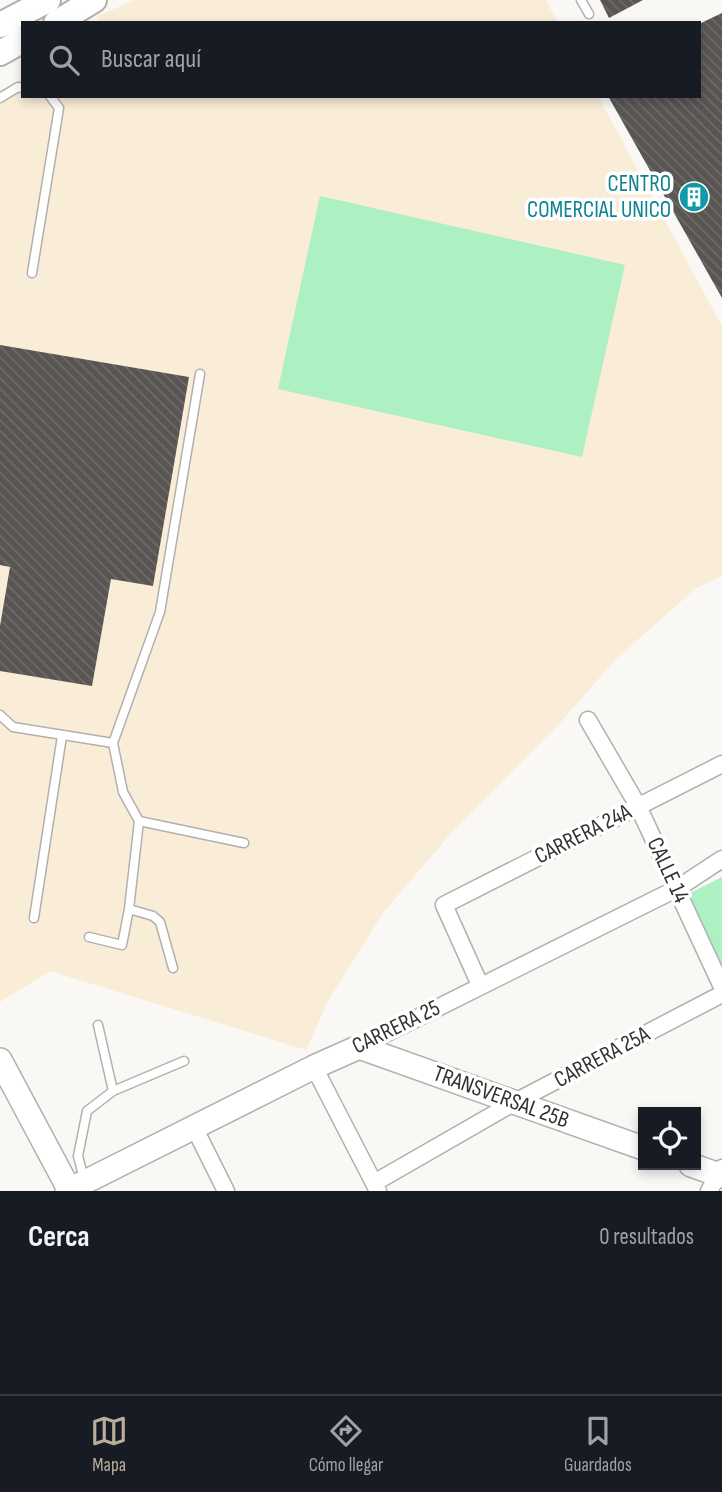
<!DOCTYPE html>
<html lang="es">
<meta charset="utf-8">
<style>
:root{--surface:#171b24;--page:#242831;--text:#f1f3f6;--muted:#9ea1a6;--line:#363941;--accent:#baad9b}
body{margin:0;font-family:"Sofia Sans Condensed",sans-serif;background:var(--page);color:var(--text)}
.controls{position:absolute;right:21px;bottom:21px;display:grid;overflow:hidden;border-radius:0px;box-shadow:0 4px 10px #0003}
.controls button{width:63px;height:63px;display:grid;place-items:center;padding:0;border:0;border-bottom:2px solid var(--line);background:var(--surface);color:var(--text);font:35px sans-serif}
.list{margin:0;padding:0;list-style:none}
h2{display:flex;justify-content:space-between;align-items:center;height:91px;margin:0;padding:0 28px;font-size:30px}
h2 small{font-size:23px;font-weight:400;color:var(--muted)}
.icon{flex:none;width:38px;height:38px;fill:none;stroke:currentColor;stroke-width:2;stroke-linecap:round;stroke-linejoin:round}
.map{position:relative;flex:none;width:722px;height:1191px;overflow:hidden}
.search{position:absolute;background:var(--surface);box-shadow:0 4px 10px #0003;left:21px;right:21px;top:21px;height:77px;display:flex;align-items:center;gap:18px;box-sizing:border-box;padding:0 24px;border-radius:0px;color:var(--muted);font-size:26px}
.sheet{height:203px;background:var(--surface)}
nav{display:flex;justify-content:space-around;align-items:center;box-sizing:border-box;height:98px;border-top:2px solid var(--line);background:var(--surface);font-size:19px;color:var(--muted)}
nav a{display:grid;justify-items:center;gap:4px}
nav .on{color:var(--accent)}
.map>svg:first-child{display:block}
.industrial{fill:#f9edd8}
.green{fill:#acf0c4}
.building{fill:url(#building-back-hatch)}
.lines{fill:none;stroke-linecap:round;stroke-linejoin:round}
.lane-casing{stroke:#b2b0ad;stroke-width:11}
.street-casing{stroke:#b2b0ad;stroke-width:19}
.secondary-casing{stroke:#b2b0ad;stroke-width:26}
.primary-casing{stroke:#b2b0ad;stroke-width:28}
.lane{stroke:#fff;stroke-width:8}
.street{stroke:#fff;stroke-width:16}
.secondary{stroke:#fff;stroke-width:23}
.primary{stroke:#fff;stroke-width:24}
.labels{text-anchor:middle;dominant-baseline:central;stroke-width:7;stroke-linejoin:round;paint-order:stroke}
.culture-label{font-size:23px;fill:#0d838f;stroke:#fff;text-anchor:end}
.street-label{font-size:23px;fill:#333231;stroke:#fff}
</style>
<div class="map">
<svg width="722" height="1191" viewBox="0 0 722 1191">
<defs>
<pattern id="building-back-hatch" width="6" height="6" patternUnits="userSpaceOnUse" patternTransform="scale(1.75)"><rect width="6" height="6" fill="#585553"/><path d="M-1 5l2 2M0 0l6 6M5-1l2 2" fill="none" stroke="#6d6b69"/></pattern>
</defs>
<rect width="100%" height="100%" fill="#faf8f5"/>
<path class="industrial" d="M 135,0 L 546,0 L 558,23 L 100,23 L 97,16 Z
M 23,79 L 23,96 L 598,96 L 722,326 L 722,576 L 695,589 L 615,660 L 560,723 L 452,832 L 383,913 L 328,1001 L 306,1050 L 50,971 L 0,1002 L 0,90 Z"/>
<path class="green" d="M 320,196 L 625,265 L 582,457 L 278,389 Z
M 722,877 L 722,970 L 686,895 Z"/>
<path class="building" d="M 600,0 L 643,0 L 609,18 Z
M 722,13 L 722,298 L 608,96 L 699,96 L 699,24 Z
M 0,345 L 189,377 L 153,586 L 111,579 L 92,686 L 0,671 L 0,626 L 10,567 L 0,565 Z"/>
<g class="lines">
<g class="lane-casing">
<path id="lane" d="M 581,0 L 589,14
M 0,98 L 18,87 L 23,88
M 32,273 L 59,108 L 50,96
M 0,715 L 13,727 L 113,743 L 160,612 L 200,374
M 113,743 L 123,792 L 139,821 L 244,843
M 129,909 L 153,916 L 160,922 L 173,968
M 34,918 L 62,736
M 89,937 L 122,945 L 129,909 L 139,821
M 98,1025 L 113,1091
M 84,1179 L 78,1156 L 87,1111 L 113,1091 L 184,1061"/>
</g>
<g class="street-casing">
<path id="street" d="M 588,720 L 638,806 L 722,987
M 480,985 L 444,905 L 722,764
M 359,1047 L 678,888 L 722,859
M 314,1067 L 378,1191
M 194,1127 L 226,1191
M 374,1183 L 515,1102 L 722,994
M 709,1191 L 722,1168"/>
</g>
<g class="secondary-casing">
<path id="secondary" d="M 0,1060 L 70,1191
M 691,1165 L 722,1176
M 67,1191 L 314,1067 L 359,1047 L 643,1148"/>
</g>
<g class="primary-casing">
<path id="primary" d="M 56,23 L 94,0
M 0,25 L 48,0
M 0,53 L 23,40"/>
</g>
<use href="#lane" class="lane"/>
<use href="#street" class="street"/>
<use href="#secondary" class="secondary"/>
<use href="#primary" class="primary"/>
</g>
<defs>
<g id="building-disc" transform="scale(1.575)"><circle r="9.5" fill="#0f9aa8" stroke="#fff"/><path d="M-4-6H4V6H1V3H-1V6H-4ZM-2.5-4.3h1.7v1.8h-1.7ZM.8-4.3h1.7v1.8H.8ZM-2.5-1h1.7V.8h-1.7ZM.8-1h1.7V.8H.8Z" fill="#fff"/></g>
</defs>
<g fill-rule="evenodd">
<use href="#building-disc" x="694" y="197"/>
</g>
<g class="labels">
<g class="culture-label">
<text x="671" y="184">CENTRO<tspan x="671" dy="26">COMERCIAL UNICO</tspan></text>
</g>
<g class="street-label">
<text transform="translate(583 834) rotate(-27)">CARRERA 24A</text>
<text transform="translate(668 870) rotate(65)">CALLE 14</text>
<text transform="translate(396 1027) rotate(-26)">CARRERA 25</text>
<text transform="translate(602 1057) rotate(-28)">CARRERA 25A</text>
<text transform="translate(501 1097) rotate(20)">TRANSVERSAL 25B</text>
</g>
</g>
</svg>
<div class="controls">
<button><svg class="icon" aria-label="locate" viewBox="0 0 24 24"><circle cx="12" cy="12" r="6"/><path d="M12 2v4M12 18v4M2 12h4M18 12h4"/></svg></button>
</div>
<div class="search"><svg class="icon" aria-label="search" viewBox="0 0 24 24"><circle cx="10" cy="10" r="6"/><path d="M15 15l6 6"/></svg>Buscar aquí</div>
</div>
<section class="sheet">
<h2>Cerca<small>0 resultados</small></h2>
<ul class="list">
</ul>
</section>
<nav>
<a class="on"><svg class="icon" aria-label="map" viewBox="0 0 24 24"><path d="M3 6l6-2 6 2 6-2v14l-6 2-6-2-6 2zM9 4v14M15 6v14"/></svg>Mapa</a>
<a><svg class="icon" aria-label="directions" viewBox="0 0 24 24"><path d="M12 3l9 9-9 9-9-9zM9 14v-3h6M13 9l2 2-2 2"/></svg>Cómo llegar</a>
<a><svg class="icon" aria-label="saved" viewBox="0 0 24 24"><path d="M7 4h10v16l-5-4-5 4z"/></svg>Guardados</a>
</nav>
